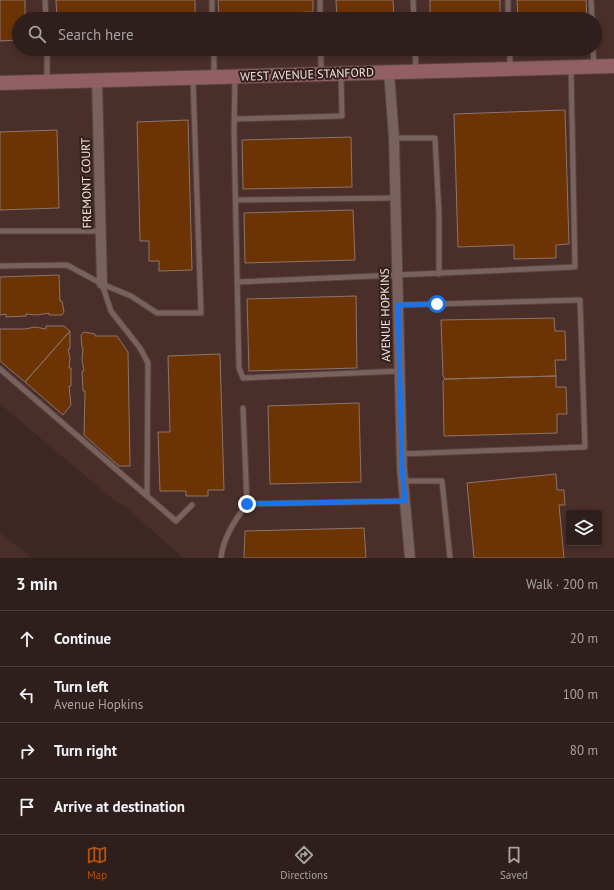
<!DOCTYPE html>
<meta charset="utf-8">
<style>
:root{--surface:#2e1e1c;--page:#3a2b29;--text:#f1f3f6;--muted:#a7a2a3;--line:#493c3b;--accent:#b45309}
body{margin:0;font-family:"PT Sans",sans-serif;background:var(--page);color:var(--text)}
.controls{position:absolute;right:12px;bottom:12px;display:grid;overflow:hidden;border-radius:4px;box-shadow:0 2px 6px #0003}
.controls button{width:36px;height:36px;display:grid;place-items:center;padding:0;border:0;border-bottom:1px solid var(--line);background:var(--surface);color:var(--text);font:20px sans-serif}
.stop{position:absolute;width:12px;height:12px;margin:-9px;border:3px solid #1a73e8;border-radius:50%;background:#fff}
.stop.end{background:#1a73e8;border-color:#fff;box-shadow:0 1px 4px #0008}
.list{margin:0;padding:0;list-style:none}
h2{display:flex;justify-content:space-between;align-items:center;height:52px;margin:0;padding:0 16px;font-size:17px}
h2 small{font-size:13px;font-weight:400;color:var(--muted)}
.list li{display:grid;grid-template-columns:26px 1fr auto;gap:12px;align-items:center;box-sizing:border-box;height:56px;padding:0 16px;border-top:1px solid var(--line)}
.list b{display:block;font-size:15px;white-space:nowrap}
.list p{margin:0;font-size:13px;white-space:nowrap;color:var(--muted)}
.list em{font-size:13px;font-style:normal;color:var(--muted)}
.icon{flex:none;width:22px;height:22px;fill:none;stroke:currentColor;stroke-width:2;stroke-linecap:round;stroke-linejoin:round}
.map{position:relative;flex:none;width:614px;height:558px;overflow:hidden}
.search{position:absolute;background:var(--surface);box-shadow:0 2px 6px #0003;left:12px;right:12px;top:12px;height:44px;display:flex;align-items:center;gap:10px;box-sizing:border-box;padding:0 14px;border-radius:22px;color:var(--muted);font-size:15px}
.sheet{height:276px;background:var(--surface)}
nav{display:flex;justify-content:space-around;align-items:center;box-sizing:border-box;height:56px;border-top:1px solid var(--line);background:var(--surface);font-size:11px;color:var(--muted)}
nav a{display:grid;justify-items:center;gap:2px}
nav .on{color:var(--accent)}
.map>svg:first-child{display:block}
.built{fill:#4a2e2a;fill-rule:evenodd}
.building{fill:#6c3305;stroke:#8b7569}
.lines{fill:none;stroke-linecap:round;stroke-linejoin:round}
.lane-casing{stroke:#554441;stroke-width:7}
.street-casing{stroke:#554441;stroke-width:12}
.secondary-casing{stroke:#554441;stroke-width:16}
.lane{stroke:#79615d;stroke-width:5}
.street{stroke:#79615d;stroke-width:10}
.secondary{stroke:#935f66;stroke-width:14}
.route{stroke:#1a73e8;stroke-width:5}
.labels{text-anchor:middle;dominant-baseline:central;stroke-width:4;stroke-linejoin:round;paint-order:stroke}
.street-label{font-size:12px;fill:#f4e6e4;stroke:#331f1c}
</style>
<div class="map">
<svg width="614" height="558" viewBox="0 0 614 558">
<rect width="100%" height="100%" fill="#3d2825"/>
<path class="built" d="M 0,0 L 614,0 L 614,558 L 183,558 L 125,506 L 115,501 L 0,404 ZM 19,19 L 595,19 L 595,49 L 19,49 ZM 569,513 L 599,513 L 599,543 L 569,543 Z
M 0,533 L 32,558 L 0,558 Z"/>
<path class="building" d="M 0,0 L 25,0 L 25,19 L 19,19 L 19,40 L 0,41 Z
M 56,0 L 195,0 L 195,19 L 57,19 Z
M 218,0 L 313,0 L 313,12 L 281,13 L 281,15 L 230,17 L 230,14 L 219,14 Z
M 336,0 L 393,0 L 394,19 L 337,19 Z
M 430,0 L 500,0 L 500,19 L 430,19 Z
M 517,0 L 586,0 L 587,19 L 518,19 Z
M 565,110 L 569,244 L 556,245 L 556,258 L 514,259 L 514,245 L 458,247 L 454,114 Z
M 188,120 L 192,270 L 159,271 L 159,261 L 149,261 L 149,241 L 140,241 L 137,122 Z
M 57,130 L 59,208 L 0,210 L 0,132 Z
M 351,137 L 352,187 L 243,189 L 242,140 Z
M 353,210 L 355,260 L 245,263 L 244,213 Z
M 59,275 L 60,301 L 62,301 L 64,312 L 62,315 L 49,315 L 49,313 L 37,315 L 26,314 L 26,316 L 6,317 L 6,314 L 0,315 L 0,277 Z
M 356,296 L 357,368 L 249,371 L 247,299 Z
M 554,318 L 555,331 L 565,331 L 566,360 L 555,360 L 556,376 L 445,379 L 443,376 L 441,320 Z
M 46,326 L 64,326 L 70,331 L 25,382 L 0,361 L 0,329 L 25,329 L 35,327 L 46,329 Z
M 70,331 L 70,349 L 68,349 L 70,358 L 69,368 L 71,368 L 71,386 L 69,386 L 71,405 L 63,415 L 25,382 Z
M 84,332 L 95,334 L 95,336 L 117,336 L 128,352 L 130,466 L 119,466 L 84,435 L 85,391 L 83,391 L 82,371 L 84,371 L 82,360 L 83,348 L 82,348 L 81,335 Z
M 220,354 L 224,490 L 208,490 L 208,496 L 186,496 L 186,491 L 160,491 L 158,432 L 170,432 L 168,356 Z
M 556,376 L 556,387 L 566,387 L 567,414 L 557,414 L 557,433 L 444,436 L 443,381 L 445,379 Z
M 359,403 L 361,482 L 270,484 L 268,406 Z
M 556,474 L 557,490 L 564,490 L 565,505 L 559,505 L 564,558 L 474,558 L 467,483 Z
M 364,528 L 366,558 L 244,558 L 245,531 Z"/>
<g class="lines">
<g class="lane-casing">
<path id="lane" d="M 45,0 L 46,19
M 212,0 L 212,19
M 320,0 L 320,19
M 413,0 L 414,19
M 508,0 L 508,19
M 591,0 L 592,19
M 47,49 L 47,80
M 214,49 L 214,76
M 321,49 L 321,74
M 415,49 L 416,70
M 510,49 L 510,68
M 593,49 L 594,66
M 235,77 L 234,131 L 239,368 L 243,378 L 400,371
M 234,119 L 342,116 L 341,75
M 394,138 L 435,138 L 439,214 L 439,274
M 235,200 L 395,198
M 0,231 L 100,231
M 0,266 L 67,265 L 102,284 L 131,296 L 157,313 L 201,313 L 193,79
M 237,282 L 575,267 L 571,68
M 102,284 L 111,311 L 140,348 L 148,363 L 147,496 L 176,521 L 192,505
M 398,305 L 580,300 L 585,447 L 402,454
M 0,369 L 147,496
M 243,408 L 247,504 L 405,501
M 403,481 L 442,481 L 450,558
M 221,558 C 223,538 235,520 247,504"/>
</g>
<g class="street-casing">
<path id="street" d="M 389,72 L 394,138 L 402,468 L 410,558
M 97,81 L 102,284"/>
</g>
<g class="secondary-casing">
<path id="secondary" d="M 0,83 L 614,66"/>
</g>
<use href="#lane" class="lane"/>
<use href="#street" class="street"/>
<use href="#secondary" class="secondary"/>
</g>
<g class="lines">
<path class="route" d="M 247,504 L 405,501 L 402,468 L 398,305 L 437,304"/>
</g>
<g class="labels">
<g class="street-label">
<text transform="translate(307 74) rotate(-2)">WEST AVENUE STANFORD</text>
<text transform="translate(86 183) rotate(-91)">FREMONT COURT</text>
<text transform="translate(385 315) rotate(-91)">AVENUE HOPKINS</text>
</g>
</g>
</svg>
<div class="controls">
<button><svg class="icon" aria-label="layers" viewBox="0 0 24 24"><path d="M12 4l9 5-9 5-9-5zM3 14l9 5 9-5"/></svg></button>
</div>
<div class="stop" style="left:437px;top:304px"></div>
<div class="stop end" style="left:247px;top:504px"></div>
<div class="search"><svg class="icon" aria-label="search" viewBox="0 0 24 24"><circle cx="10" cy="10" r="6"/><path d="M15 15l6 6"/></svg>Search here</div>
</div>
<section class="sheet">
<h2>3 min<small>Walk · 200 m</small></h2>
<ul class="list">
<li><svg class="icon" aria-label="ahead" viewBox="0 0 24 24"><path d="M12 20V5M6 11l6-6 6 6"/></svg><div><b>Continue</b></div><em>20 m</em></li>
<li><svg class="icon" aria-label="left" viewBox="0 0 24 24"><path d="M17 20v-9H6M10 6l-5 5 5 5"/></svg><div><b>Turn left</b><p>Avenue Hopkins</p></div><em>100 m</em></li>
<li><svg class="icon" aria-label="right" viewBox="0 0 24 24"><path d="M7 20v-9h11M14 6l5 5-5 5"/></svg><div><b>Turn right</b></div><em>80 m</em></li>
<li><svg class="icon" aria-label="arrive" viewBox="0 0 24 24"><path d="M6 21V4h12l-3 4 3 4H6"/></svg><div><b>Arrive at destination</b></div></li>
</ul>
</section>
<nav>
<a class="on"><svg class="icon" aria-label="map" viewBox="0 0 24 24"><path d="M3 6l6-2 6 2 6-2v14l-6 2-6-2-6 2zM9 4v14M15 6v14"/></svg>Map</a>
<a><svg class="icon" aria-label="directions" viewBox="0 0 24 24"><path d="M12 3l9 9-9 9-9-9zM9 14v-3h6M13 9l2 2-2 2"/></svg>Directions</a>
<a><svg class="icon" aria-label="saved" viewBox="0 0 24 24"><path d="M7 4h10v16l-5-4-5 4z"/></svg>Saved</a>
</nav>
